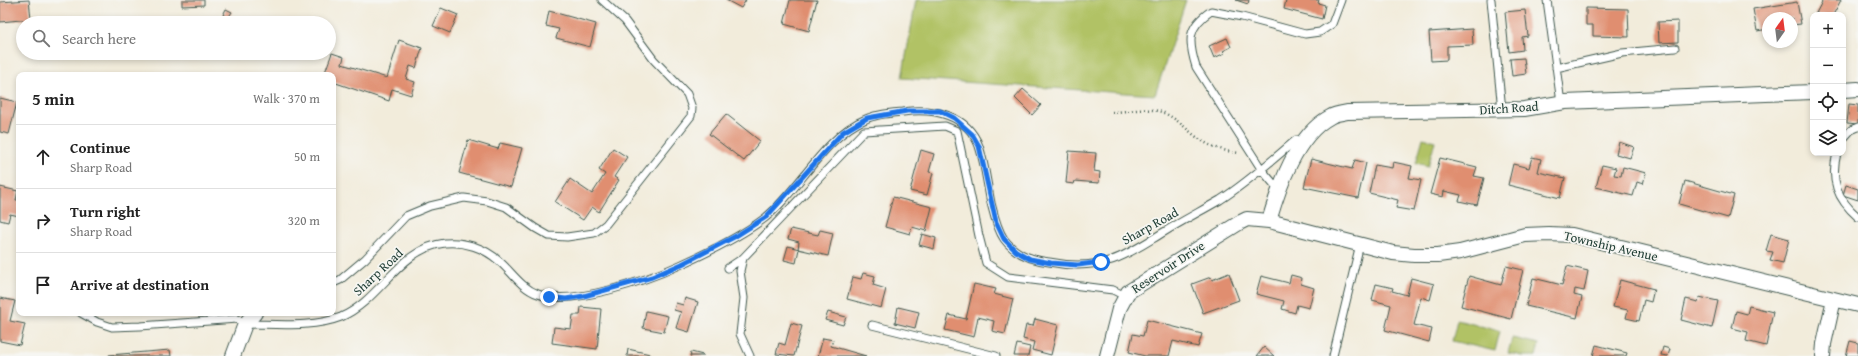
<!DOCTYPE html>
<meta charset="utf-8">
<style>
:root{--surface:#fff;--page:#f2f2f2;--text:#222;--muted:#767676;--line:#e0e0e0}
body{margin:0;font-family:"Gentium Book Plus",serif;background:var(--page);color:var(--text)}
.controls{position:absolute;right:12px;top:12px;display:grid;overflow:hidden;border-radius:8px;box-shadow:0 2px 6px #0003}
.controls button{width:36px;height:36px;display:grid;place-items:center;padding:0;border:0;border-bottom:1px solid var(--line);background:var(--surface);color:var(--text);font:20px sans-serif}
.compass{position:absolute;left:1762px;top:12px;width:36px;height:36px;border-radius:50%;background:var(--surface);box-shadow:0 2px 6px #0003;rotate:14deg}
.stop{position:absolute;width:12px;height:12px;margin:-9px;border:3px solid #1a73e8;border-radius:50%;background:#fff}
.stop.end{background:#1a73e8;border-color:#fff;box-shadow:0 1px 4px #0008}
.list{margin:0;padding:0;list-style:none}
h2{display:flex;justify-content:space-between;align-items:center;height:52px;margin:0;padding:0 16px;font-size:17px}
h2 small{font-size:13px;font-weight:400;color:var(--muted)}
.list li{display:grid;grid-template-columns:26px 1fr auto;gap:12px;align-items:center;box-sizing:border-box;height:64px;padding:0 16px;border-top:1px solid var(--line)}
.list b{display:block;font-size:15px;white-space:nowrap}
.list p{margin:0;font-size:13px;white-space:nowrap;color:var(--muted)}
.list em{font-size:13px;font-style:normal;color:var(--muted)}
.icon{flex:none;width:22px;height:22px;fill:none;stroke:currentColor;stroke-width:2;stroke-linecap:round;stroke-linejoin:round}
.map{position:relative;flex:none;width:1858px;height:356px;overflow:hidden}
.search{position:absolute;background:var(--surface);box-shadow:0 2px 6px #0003;left:16px;top:16px;width:320px;height:44px;display:flex;align-items:center;gap:10px;box-sizing:border-box;padding:0 14px;border-radius:22px;color:var(--muted);font-size:15px}
.panel{position:absolute;background:var(--surface);box-shadow:0 2px 6px #0003;left:16px;top:72px;width:320px;height:244px;border-radius:8px}
.map>svg:first-child{display:block}
.green{fill:#b1c265;stroke:#68804c}
.building{fill:#e08e70}
.lines{fill:none;stroke-linecap:round;stroke-linejoin:round}
.lane-casing{stroke:#3f574d;stroke-width:9}
.street-casing{stroke:#3f574d;stroke-width:16}
.path{stroke:#3f574d;stroke-width:2.5;stroke-dasharray:1 3;stroke-linecap:butt}
.lane{stroke:#fff;stroke-width:7}
.street{stroke:#fff;stroke-width:14}
.route{stroke:#1a73e8;stroke-width:5}
.labels{text-anchor:middle;dominant-baseline:central;stroke-width:3.5;stroke-linejoin:round;paint-order:stroke}
.street-label{font-size:13px;fill:#1f3d34;stroke:#f6f6f2}
</style>
<div class="map">
<svg width="1858" height="356" viewBox="0 0 1858 356">
<rect width="100%" height="100%" fill="#f6f6f2"/>
<filter id="ink" filterUnits="userSpaceOnUse"><feTurbulence type="fractalNoise" baseFrequency=".025" numOctaves="2"/><feDisplacementMap in="SourceGraphic" scale="8" xChannelSelector="R" yChannelSelector="G"/><feConvolveMatrix kernelMatrix="1 2 1 2 8 2 1 2 1" color-interpolation-filters="sRGB"/></filter>
<filter id="wash" filterUnits="userSpaceOnUse"><feTurbulence type="fractalNoise" baseFrequency=".012" numOctaves="4" result="noise"/><feDisplacementMap in="SourceGraphic" scale="16" xChannelSelector="R" yChannelSelector="G"/><feGaussianBlur stdDeviation="0.9" result="paint"/><feColorMatrix in="noise" values="0 0 0 0 0 0 0 0 0 0 0 0 0 0 0 0 0 1.4 0 .05"/><feComposite in="paint" operator="in"/></filter>
<g filter="url(#wash)">
<rect width="100%" height="100%" fill="#f2ecdb"/>
<path class="green" d="M 916,0 L 1186,0 L 1155,95 L 902,78 Z
M 1423,138 L 1435,141 L 1428,166 L 1416,163 Z
M 1457,320 L 1500,331 L 1495,351 L 1452,341 Z
M 1512,338 L 1539,344 L 1536,356 L 1523,356 L 1508,353 Z"/>
<g id="blocks">
<path class="building" d="M 29,0 L 31,19 L 0,22 L 0,2 Z
M 182,0 L 204,0 L 204,5 L 182,6 Z
M 726,0 L 746,0 L 741,8 Z
M 790,0 L 817,0 L 809,31 L 784,24 Z
M 1236,0 L 1249,0 L 1248,4 Z
M 1286,0 L 1319,0 L 1318,3 L 1325,5 L 1322,19 L 1284,9 Z
M 1823,0 L 1841,0 L 1833,15 L 1815,15 Z
M 1797,2 L 1801,24 L 1792,25 L 1792,18 L 1768,18 L 1768,29 L 1757,31 L 1753,9 Z
M 441,8 L 458,15 L 450,33 L 433,26 Z
M 1586,8 L 1628,9 L 1629,37 L 1593,36 L 1593,25 L 1586,25 Z
M 226,9 L 232,12 L 228,18 L 223,15 Z
M 1525,10 L 1528,36 L 1522,37 L 1523,50 L 1509,52 L 1505,12 Z
M 549,11 L 596,24 L 590,47 L 556,38 L 559,29 L 546,26 Z
M 1678,21 L 1678,42 L 1659,43 L 1658,22 Z
M 1472,29 L 1473,45 L 1447,46 L 1447,60 L 1431,61 L 1429,32 Z
M 1227,38 L 1231,47 L 1223,51 L 1225,53 L 1214,58 L 1209,46 Z
M 399,40 L 422,48 L 416,68 L 410,66 L 406,79 L 415,82 L 411,95 L 392,89 L 389,101 L 333,82 L 333,75 L 324,75 L 332,53 L 344,57 L 342,64 L 387,78 Z
M 1524,58 L 1526,74 L 1512,76 L 1510,59 Z
M 1023,89 L 1041,105 L 1032,115 L 1015,98 Z
M 0,98 L 17,102 L 9,134 L 0,132 Z
M 1849,104 L 1858,105 L 1858,124 L 1847,123 Z
M 726,114 L 760,141 L 744,161 L 709,134 Z
M 468,140 L 498,149 L 500,143 L 522,148 L 511,187 L 459,173 Z
M 1619,142 L 1634,147 L 1630,158 L 1616,154 Z
M 613,148 L 627,157 L 614,177 L 619,180 L 599,212 L 592,207 L 583,220 L 555,202 L 570,179 L 592,194 L 605,174 L 599,170 Z
M 921,150 L 934,154 L 929,172 L 933,173 L 927,195 L 910,191 Z
M 1069,151 L 1096,153 L 1094,171 L 1100,172 L 1099,183 L 1075,181 L 1074,184 L 1066,183 Z
M 1532,157 L 1541,159 L 1538,172 L 1565,178 L 1560,198 L 1508,185 L 1513,164 L 1529,168 Z
M 1440,158 L 1477,167 L 1474,176 L 1484,178 L 1477,205 L 1459,201 L 1461,195 L 1444,191 L 1443,197 L 1430,194 Z
M 1311,159 L 1352,169 L 1355,160 L 1366,163 L 1358,198 L 1304,187 Z
M 1393,162 L 1412,166 L 1409,178 L 1421,180 L 1414,211 L 1396,208 L 1398,200 L 1369,193 L 1375,165 L 1392,168 Z
M 1602,165 L 1616,168 L 1614,175 L 1621,176 L 1623,167 L 1646,173 L 1643,184 L 1637,182 L 1633,196 L 1596,187 Z
M 1685,181 L 1734,195 L 1728,218 L 1679,204 Z
M 1846,185 L 1858,189 L 1858,200 L 1843,195 Z
M 0,187 L 18,191 L 16,200 L 19,200 L 19,216 L 10,214 L 8,222 L 0,220 Z
M 893,197 L 932,207 L 926,231 L 912,227 L 910,234 L 885,227 Z
M 791,229 L 818,235 L 820,230 L 833,233 L 828,256 L 798,249 L 799,242 L 788,239 Z
M 922,234 L 936,238 L 934,249 L 919,245 Z
M 1771,234 L 1789,239 L 1783,263 L 1770,260 L 1773,252 L 1766,251 Z
M 788,246 L 799,249 L 796,263 L 784,260 Z
M 1506,266 L 1523,270 L 1511,319 L 1461,306 L 1469,276 L 1501,285 Z
M 1567,266 L 1588,271 L 1584,291 L 1575,289 L 1574,295 L 1582,297 L 1577,318 L 1526,306 L 1533,278 L 1562,285 Z
M 863,273 L 875,276 L 873,285 L 886,289 L 881,308 L 847,299 L 853,277 L 861,279 Z
M 1229,273 L 1239,300 L 1203,313 L 1192,284 L 1211,277 L 1212,280 Z
M 1291,275 L 1302,278 L 1301,284 L 1314,288 L 1309,308 L 1297,305 L 1295,313 L 1282,309 L 1284,301 L 1256,294 L 1261,276 L 1289,283 Z
M 1411,278 L 1434,284 L 1430,300 L 1421,297 L 1414,325 L 1432,329 L 1429,342 L 1385,330 L 1391,305 L 1372,300 L 1376,284 L 1393,288 L 1392,291 L 1407,295 Z
M 1620,280 L 1654,289 L 1651,302 L 1644,300 L 1639,321 L 1626,318 L 1628,310 L 1613,307 Z
M 974,284 L 996,289 L 994,294 L 1013,299 L 1005,334 L 992,331 L 994,321 L 978,317 L 974,337 L 945,330 L 949,315 L 966,319 Z
M 1699,297 L 1718,301 L 1712,328 L 1681,320 L 1686,299 L 1698,302 Z
M 0,298 L 15,301 L 10,321 L 25,324 L 20,345 L 0,341 Z
M 685,298 L 698,302 L 689,332 L 676,328 L 681,312 L 674,310 L 676,303 L 683,305 Z
M 1749,306 L 1773,312 L 1766,346 L 1746,341 L 1748,332 L 1732,328 L 1736,311 L 1747,314 Z
M 581,307 L 601,309 L 597,349 L 552,343 L 554,327 L 571,329 L 573,315 L 580,315 Z
M 898,307 L 919,312 L 915,328 L 895,323 Z
M 646,311 L 668,316 L 664,332 L 643,328 Z
M 828,312 L 846,317 L 843,325 L 825,320 Z
M 1035,319 L 1058,325 L 1051,355 L 1032,350 L 1034,342 L 1023,339 L 1026,325 L 1033,326 Z
M 1147,320 L 1202,334 L 1198,347 L 1173,341 L 1169,356 L 1145,356 L 1129,352 L 1133,334 L 1143,336 Z
M 791,323 L 802,326 L 794,356 L 776,354 L 779,343 L 785,345 Z
M 823,338 L 833,340 L 831,346 L 866,356 L 818,356 Z
M 1850,341 L 1858,343 L 1858,356 L 1846,356 Z
M 1017,344 L 1030,347 L 1028,356 L 1014,356 Z
M 1596,345 L 1627,353 L 1626,356 L 1593,356 Z
M 1264,347 L 1274,356 L 1257,356 Z
M 1663,347 L 1670,349 L 1668,356 L 1661,355 Z
M 628,349 L 650,354 L 649,356 L 627,356 Z
M 170,350 L 171,356 L 109,356 L 109,355 Z
M 691,352 L 703,355 L 703,356 L 690,356 Z"/>
</g>
</g>
<g filter="url(#ink)">
<use href="#blocks" fill-opacity="0" stroke="#3f574d" stroke-width="1"/>
<g class="lines">
<g class="lane-casing">
<path id="lane" d="M 1491,0 L 1502,110
M 1547,0 L 1561,103
M 1556,68 L 1622,53 L 1675,48
M 1843,139 L 1851,130 L 1858,127
M 1837,153 C 1830,180 1837,199 1858,217
M 1278,189 L 1262,170 L 1196,67 C 1188,41 1187,27 1211,11 L 1242,17 L 1305,34 L 1320,32 L 1332,24 L 1341,0
M 728,268 L 743,258
M 333,283 L 340,280 L 365,259 L 406,216 L 430,206 L 464,198 L 487,201 L 506,207 L 535,228 L 549,236 L 567,237 L 594,233 L 606,224 L 691,116 L 692,108 L 687,94 L 654,60 L 625,21 L 602,0
M 81,313 L 97,322 L 112,327 L 140,326 L 237,319 L 245,324 C 276,324 313,328 341,317 C 381,300 399,248 445,243 C 464,241 485,248 499,261 C 512,272 521,288 538,294 C 572,307 647,280 680,265 C 709,252 740,237 765,218 C 799,191 824,136 866,119 C 876,114 892,113 903,112 C 933,108 967,114 979,146 C 985,164 987,184 991,203 C 994,215 997,229 1004,239 C 1015,254 1031,260 1049,262 C 1069,266 1092,266 1112,260 C 1130,254 1147,242 1164,232 C 1182,221 1201,211 1220,200 C 1247,183 1271,161 1296,140 L 1304,140
M 872,325 L 996,356
M 750,356 L 740,334 L 744,298 L 740,271 L 743,258 L 864,131 L 945,126 L 957,131 L 979,236 L 986,263 L 1008,277 L 1113,290 L 1125,296
M 1333,356 L 1360,244"/>
</g>
<g class="street-casing">
<path id="street" d="M 1843,90 L 1858,89
M 1269,221 C 1279,187 1296,135 1330,117 C 1335,114 1342,113 1348,112 L 1524,109 L 1565,102 L 1813,92
M 233,356 L 245,324 L 255,313
M 1107,356 L 1119,309 L 1128,292 L 1239,223 L 1247,219 L 1269,221 L 1393,253 L 1414,255 L 1438,255 L 1460,252 L 1525,235 L 1549,234 L 1572,235 L 1858,305
M 1823,356 L 1824,344 L 1834,299"/>
</g>
<path class="path" d="M 1112,112 C 1128,112 1149,106 1164,113 C 1180,120 1190,134 1204,142 C 1214,148 1228,152 1240,153"/>
<use href="#lane" class="lane"/>
<use href="#street" class="street"/>
</g>
</g>
<g class="lines" filter="url(#ink)">
<path class="route" d="M 549,297 L 566,299 L 584,296 L 652,277 L 682,264 L 736,236 L 766,217 L 843,132 L 867,118 L 907,111 L 940,111 L 954,118 L 972,134 L 979,146 L 996,222 L 1004,239 L 1016,251 L 1030,259 L 1051,263 L 1078,265 L 1101,262"/>
</g>
<g class="labels">
<g class="street-label">
<text transform="translate(1509 108) rotate(-4)">Ditch Road</text>
<text transform="translate(1150 226) rotate(-29)">Sharp Road</text>
<text transform="translate(1611 246) rotate(13)">Township Avenue</text>
<text transform="translate(1168 267) rotate(-33)">Reservoir Drive</text>
<text transform="translate(378 272) rotate(-43)">Sharp Road</text>
</g>
</g>
</svg>
<div class="controls">
<button>+</button>
<button>−</button>
<button><svg class="icon" aria-label="locate" viewBox="0 0 24 24"><circle cx="12" cy="12" r="6"/><path d="M12 2v4M12 18v4M2 12h4M18 12h4"/></svg></button>
<button><svg class="icon" aria-label="layers" viewBox="0 0 24 24"><path d="M12 4l9 5-9 5-9-5zM3 14l9 5 9-5"/></svg></button>
</div>
<svg class="compass" viewBox="-18 -18 36 36"><path d="M0-13l5 13h-10z" fill="#e53935"/><path d="M0 13l5-13h-10z" fill="#767676"/></svg>
<div class="stop" style="left:1101px;top:262px"></div>
<div class="stop end" style="left:549px;top:297px"></div>
<div class="search"><svg class="icon" aria-label="search" viewBox="0 0 24 24"><circle cx="10" cy="10" r="6"/><path d="M15 15l6 6"/></svg>Search here</div>
<section class="panel">
<h2>5 min<small>Walk · 370 m</small></h2>
<ul class="list">
<li><svg class="icon" aria-label="ahead" viewBox="0 0 24 24"><path d="M12 20V5M6 11l6-6 6 6"/></svg><div><b>Continue</b><p>Sharp Road</p></div><em>50 m</em></li>
<li><svg class="icon" aria-label="right" viewBox="0 0 24 24"><path d="M7 20v-9h11M14 6l5 5-5 5"/></svg><div><b>Turn right</b><p>Sharp Road</p></div><em>320 m</em></li>
<li><svg class="icon" aria-label="arrive" viewBox="0 0 24 24"><path d="M6 21V4h12l-3 4 3 4H6"/></svg><div><b>Arrive at destination</b></div></li>
</ul>
</section>
</div>
